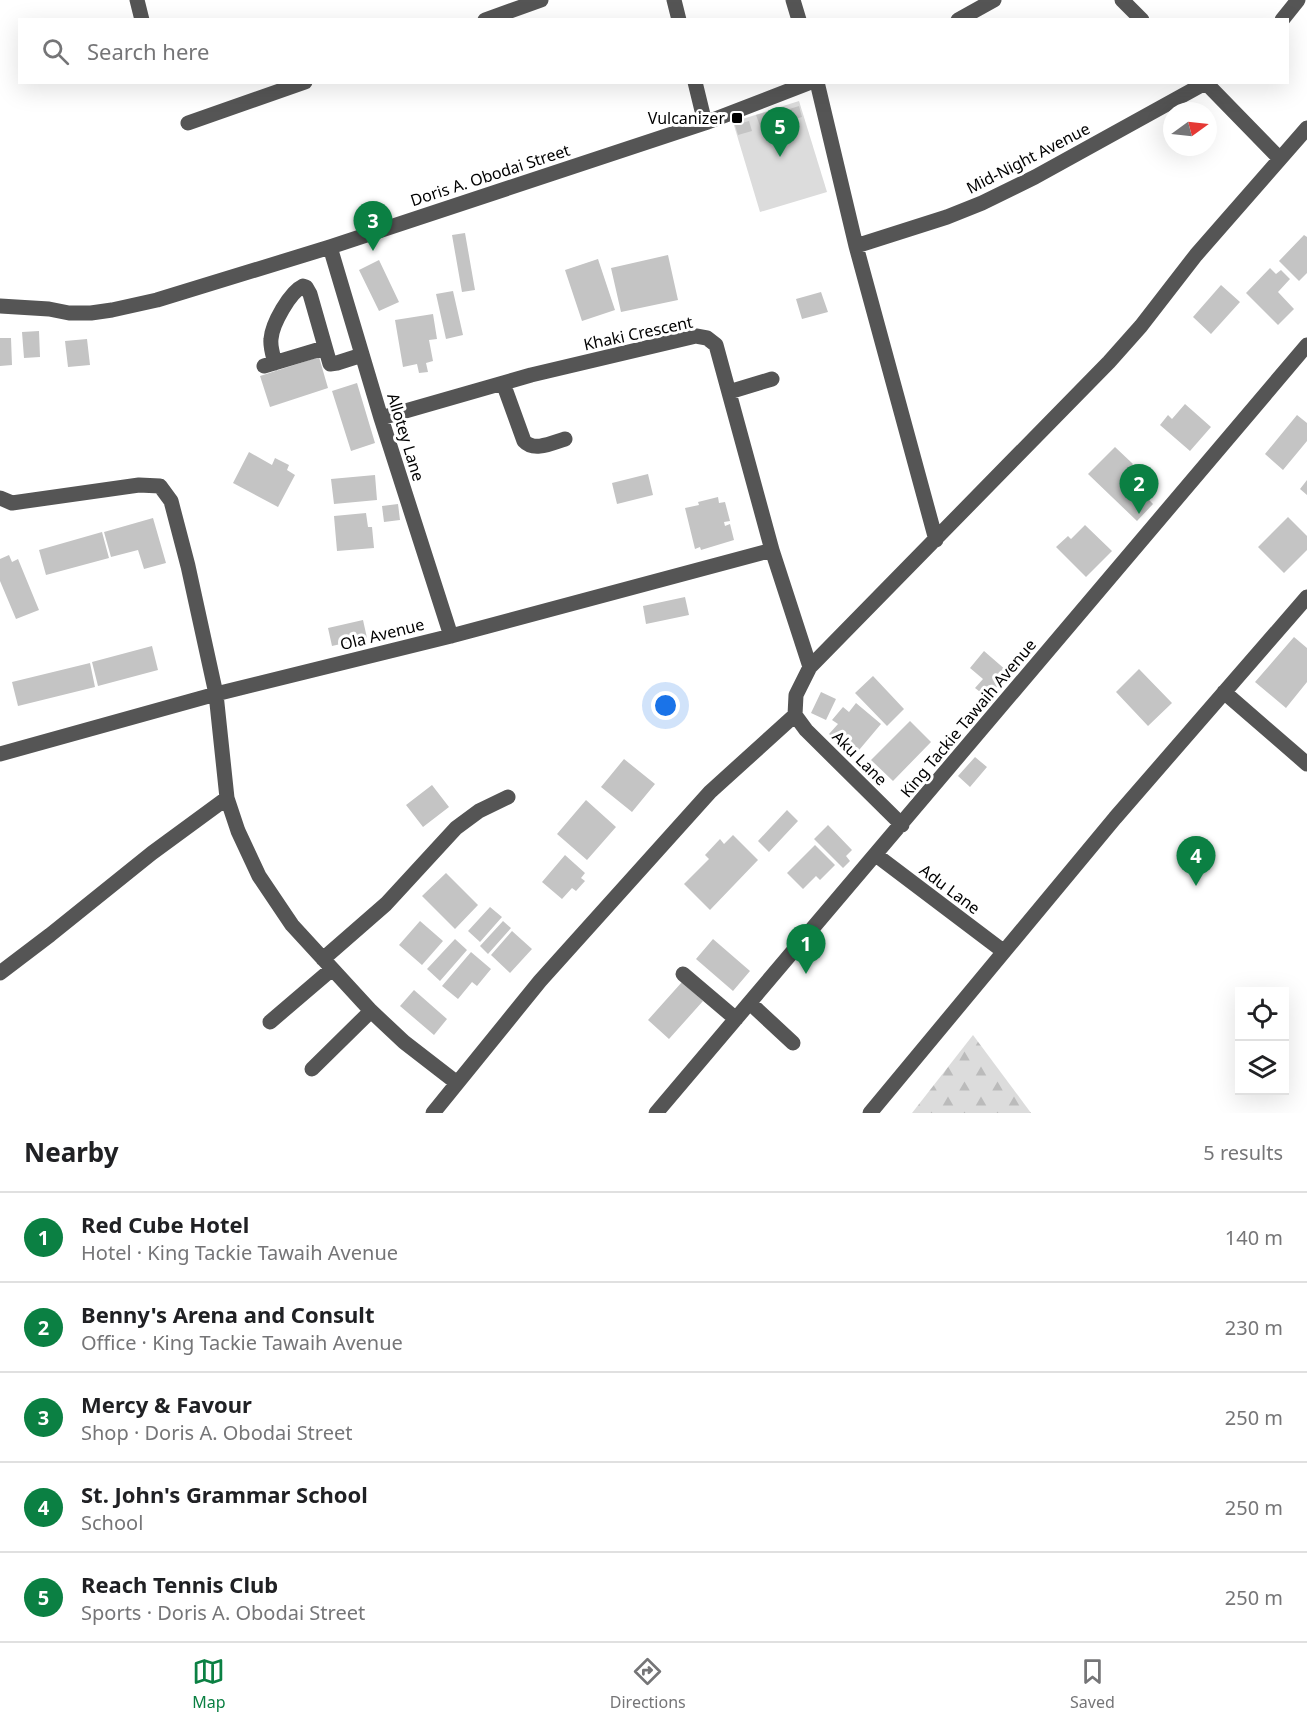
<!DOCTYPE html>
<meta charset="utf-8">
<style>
:root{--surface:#fff;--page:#f2f2f2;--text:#202124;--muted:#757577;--line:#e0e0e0;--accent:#0b8043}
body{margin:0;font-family:"Noto Sans",sans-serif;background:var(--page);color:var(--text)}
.controls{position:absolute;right:18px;bottom:18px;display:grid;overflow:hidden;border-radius:0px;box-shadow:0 6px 24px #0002}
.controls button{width:54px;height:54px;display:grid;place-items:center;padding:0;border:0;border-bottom:2px solid var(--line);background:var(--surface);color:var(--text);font:30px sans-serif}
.compass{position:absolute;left:1163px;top:102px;width:54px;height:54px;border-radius:50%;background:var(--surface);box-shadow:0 6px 24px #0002;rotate:75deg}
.you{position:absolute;left:666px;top:706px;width:21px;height:21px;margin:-15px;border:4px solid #fff;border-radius:50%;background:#1a73e8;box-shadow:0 0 0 9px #1a73e833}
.badge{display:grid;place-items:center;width:39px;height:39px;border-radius:50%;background:var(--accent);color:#fff;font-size:20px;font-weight:700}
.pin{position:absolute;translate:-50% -50px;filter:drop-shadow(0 2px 3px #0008)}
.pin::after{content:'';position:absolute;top:32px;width:21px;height:18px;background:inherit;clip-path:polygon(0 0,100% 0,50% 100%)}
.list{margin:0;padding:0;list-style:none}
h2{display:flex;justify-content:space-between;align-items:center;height:78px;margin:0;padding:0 24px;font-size:26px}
h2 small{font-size:20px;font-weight:400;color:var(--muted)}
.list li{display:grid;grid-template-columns:39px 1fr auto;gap:18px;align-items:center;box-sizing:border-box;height:90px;padding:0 24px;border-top:2px solid var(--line)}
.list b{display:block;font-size:22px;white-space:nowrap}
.list p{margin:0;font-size:20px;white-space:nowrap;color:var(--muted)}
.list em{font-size:20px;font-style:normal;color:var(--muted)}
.icon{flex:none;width:33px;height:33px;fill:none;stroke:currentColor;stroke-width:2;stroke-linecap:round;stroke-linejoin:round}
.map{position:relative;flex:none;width:1307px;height:1113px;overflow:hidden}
.search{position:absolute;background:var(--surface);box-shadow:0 6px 24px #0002;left:18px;right:18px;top:18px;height:66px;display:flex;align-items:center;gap:15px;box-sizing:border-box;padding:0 21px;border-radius:0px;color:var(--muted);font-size:22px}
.sheet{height:528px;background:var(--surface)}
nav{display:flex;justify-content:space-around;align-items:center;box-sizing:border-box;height:84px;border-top:2px solid var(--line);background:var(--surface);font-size:16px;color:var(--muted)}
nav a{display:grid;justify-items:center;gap:3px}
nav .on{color:var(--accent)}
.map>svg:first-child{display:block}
.green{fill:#dcdcdc}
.forest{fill:url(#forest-firs)}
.building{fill:#c4c4c4}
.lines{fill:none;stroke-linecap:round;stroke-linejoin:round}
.minor{stroke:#555;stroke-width:15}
.poi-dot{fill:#000;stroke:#fff;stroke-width:2}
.labels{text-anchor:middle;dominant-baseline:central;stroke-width:6;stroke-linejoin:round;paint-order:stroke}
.poi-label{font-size:16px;fill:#000;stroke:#fff;text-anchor:end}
.street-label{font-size:16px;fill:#000;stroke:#fff}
</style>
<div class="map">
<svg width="1307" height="1113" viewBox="0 0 1307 1113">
<defs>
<pattern id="forest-firs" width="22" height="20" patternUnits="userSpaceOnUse" patternTransform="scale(1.5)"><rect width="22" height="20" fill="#dcdcdc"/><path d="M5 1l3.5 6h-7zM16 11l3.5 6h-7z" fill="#bbb"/></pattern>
</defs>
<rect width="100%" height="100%" fill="#fff"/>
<path class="green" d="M 799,101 L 827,192 L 760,212 L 733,122 Z"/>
<path class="forest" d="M 973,1035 L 1031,1113 L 912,1113 Z"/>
<path class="building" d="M 799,106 L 802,117 L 784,122 L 780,112 Z
M 774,110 L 778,120 L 760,126 L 756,115 Z
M 749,121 L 752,131 L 738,135 L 735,125 Z
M 465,233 L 475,290 L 462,292 L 452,235 Z
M 1304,235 L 1307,237 L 1307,273 L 1299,281 L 1279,261 Z
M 668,255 L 678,300 L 621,312 L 611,268 Z
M 598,259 L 615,310 L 582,321 L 565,270 Z
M 379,260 L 399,302 L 379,311 L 359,270 Z
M 1270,268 L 1276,274 L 1281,270 L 1290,279 L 1278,292 L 1294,309 L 1278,325 L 1246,293 Z
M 1221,285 L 1240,302 L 1211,334 L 1193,317 Z
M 453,291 L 463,335 L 446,339 L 436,294 Z
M 821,292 L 828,312 L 802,319 L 796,299 Z
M 433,314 L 437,339 L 429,340 L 433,361 L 426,363 L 428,372 L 419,373 L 417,364 L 403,367 L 395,320 Z
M 39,331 L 40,357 L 24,358 L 22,332 Z
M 0,338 L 11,338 L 12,365 L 0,366 Z
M 87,339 L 90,365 L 68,367 L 65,341 Z
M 319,357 L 328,388 L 270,407 L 260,376 Z
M 357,383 L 375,443 L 351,451 L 332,391 Z
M 1185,404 L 1211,427 L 1190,451 L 1160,425 L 1168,415 L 1172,419 Z
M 1297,415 L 1307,423 L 1307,441 L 1283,470 L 1265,454 Z
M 1115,447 L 1133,464 L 1124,474 L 1153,504 L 1137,521 L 1088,474 Z
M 249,452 L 272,465 L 275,458 L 289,465 L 287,470 L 295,475 L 278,507 L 233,483 Z
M 648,474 L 653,495 L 617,504 L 612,483 Z
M 375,475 L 377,500 L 334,504 L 331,479 Z
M 1307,480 L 1307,495 L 1300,489 Z
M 718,497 L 719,503 L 725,502 L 730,521 L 724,522 L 725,526 L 730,524 L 734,540 L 701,550 L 700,547 L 695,549 L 685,508 L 699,505 L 698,502 Z
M 398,504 L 400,520 L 384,522 L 382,506 Z
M 366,513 L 368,527 L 372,527 L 374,548 L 337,551 L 334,516 Z
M 1288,517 L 1307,536 L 1307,550 L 1284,573 L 1258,547 Z
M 153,518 L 166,563 L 144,569 L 138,550 L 111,557 L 104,532 Z
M 1085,525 L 1112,551 L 1086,577 L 1056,547 L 1068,536 L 1071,539 Z
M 102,532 L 109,558 L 46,575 L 39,550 Z
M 9,555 L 12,562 L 18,559 L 39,610 L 16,619 L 0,581 L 0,559 Z
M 685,597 L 689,615 L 646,624 L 643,606 Z
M 363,620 L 367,638 L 332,646 L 328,628 Z
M 1294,637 L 1307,648 L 1307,682 L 1286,708 L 1255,682 Z
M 152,646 L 158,670 L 98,686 L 92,662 Z
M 984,651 L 1007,671 L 1002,678 L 1003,679 L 988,698 L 975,688 L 983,679 L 970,668 Z
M 90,663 L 95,687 L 18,706 L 12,682 Z
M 1139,669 L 1172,703 L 1148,726 L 1116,692 Z
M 873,676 L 904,709 L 887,726 L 855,693 Z
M 821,692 L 836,699 L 826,720 L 811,713 Z
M 856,703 L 881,724 L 854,756 L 829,734 L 838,724 L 832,720 L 843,707 L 849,712 Z
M 910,721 L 931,742 L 893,781 L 871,760 Z
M 975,757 L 987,767 L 970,787 L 958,776 Z
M 624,759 L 655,784 L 632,812 L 601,787 Z
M 432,785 L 449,807 L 423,827 L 406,805 Z
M 586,800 L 616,827 L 587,860 L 557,834 Z
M 787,810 L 798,821 L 769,852 L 758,841 Z
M 828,825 L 852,850 L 846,856 L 850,861 L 843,868 L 814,839 Z
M 733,835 L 758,860 L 710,910 L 684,884 L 709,859 L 705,855 L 720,839 L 724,844 Z
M 815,845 L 835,865 L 820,880 L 816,876 L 803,889 L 787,873 Z
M 565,855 L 585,873 L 581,878 L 585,881 L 576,891 L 572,888 L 562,899 L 542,882 Z
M 446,873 L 478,905 L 455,929 L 422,896 Z
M 490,907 L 502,917 L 480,942 L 468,931 Z
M 420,921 L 443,941 L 422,965 L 399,945 Z
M 503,921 L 511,928 L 488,954 L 480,946 Z
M 512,931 L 532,949 L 510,973 L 491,955 Z
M 455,939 L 467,950 L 440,981 L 427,969 Z
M 713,939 L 750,971 L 733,991 L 696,959 Z
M 471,952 L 491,969 L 477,986 L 472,982 L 458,999 L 442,986 Z
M 682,982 L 703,1001 L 669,1039 L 648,1020 Z
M 414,990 L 447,1019 L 434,1035 L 400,1006 Z"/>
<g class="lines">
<path class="minor" d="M 137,0 L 142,20
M 674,0 L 679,20
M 793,0 L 799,20
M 1122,0 L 1142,20
M 485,20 L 541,0
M 958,20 L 994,0
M 1282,20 L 1298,0
M 695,82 L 705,123
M 817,82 L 856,246 L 936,540
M 1205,82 L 1280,159
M 188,123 L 305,82
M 856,246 L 947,217 L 982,203 L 1035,177 L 1207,82
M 330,247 L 381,418 L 451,636
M 0,306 L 49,309 L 69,313 L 91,313 L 112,310 L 157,300 L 330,247 L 705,123 L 811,82
M 275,363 C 273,355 270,347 271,339 C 272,324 290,292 303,286 L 306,287 L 310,294 L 330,364 L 337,363 L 362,355
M 264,366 L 324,348
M 503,383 L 524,441 C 534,452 552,443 565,439
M 729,392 L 772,379
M 381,418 L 531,375 L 696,336 L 707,338 L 716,345 L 772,550 L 810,667
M 0,498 L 12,503 L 139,485 L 160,486 L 171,501 L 188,566 L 216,694 L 227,798 L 238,831 L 259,876 L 292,925 L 371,1011 L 404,1042 L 457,1083
M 1224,692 L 1307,764
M 795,715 L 806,730 L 902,825
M 0,754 L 216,694 L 451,636 L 772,550
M 876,855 L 1003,951
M 323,959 L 386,904 L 456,828 L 479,811 L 508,797
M 0,973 L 50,935 L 152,853 L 227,798
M 683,974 L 736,1019
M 750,1003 L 793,1043
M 270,1022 L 332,969
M 312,1069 L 371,1011
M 433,1113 L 540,981 L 710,792 L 795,715 L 796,695 L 810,667 L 1109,362 L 1141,326 L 1196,255 L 1307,128
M 656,1113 L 1307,345
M 870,1113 L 1115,818 L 1307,597"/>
</g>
<rect class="poi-dot" x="731" y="112" width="12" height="12" rx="3"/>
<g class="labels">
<g class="poi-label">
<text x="725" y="118">Vulcanizer</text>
</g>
<g class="street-label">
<text transform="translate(1028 158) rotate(-27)">Mid-Night Avenue</text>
<text transform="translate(490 175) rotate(-18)">Doris A. Obodai Street</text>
<text transform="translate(638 333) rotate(-12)">Khaki Crescent</text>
<text transform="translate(406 437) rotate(73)">Allotey Lane</text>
<text transform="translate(382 634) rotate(-14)">Ola Avenue</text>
<text transform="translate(968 718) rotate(-50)">King Tackie Tawaih Avenue</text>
<text transform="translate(860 758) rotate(45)">Aku Lane</text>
<text transform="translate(950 889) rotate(37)">Adu Lane</text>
</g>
</g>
</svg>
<div class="controls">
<button><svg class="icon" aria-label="locate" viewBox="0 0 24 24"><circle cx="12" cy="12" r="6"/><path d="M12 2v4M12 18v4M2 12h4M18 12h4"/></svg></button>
<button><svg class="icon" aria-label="layers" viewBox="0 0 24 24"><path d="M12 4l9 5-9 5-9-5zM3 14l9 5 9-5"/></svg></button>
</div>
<svg class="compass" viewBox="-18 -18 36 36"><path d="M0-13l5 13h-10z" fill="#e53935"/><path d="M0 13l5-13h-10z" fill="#757577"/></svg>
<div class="you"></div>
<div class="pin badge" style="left:806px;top:974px">1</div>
<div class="pin badge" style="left:1139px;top:514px">2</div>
<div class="pin badge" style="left:373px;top:251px">3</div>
<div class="pin badge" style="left:1196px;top:886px">4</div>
<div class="pin badge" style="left:780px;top:157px">5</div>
<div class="search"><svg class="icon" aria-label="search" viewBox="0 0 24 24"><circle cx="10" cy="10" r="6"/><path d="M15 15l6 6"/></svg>Search here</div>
</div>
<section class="sheet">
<h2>Nearby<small>5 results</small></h2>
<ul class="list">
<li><span class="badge">1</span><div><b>Red Cube Hotel</b><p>Hotel · King Tackie Tawaih Avenue</p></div><em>140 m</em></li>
<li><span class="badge">2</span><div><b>Benny's Arena and Consult</b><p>Office · King Tackie Tawaih Avenue</p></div><em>230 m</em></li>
<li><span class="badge">3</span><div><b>Mercy &amp; Favour</b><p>Shop · Doris A. Obodai Street</p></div><em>250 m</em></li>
<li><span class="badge">4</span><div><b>St. John's Grammar School</b><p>School</p></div><em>250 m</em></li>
<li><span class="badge">5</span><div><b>Reach Tennis Club</b><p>Sports · Doris A. Obodai Street</p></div><em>250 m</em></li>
</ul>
</section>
<nav>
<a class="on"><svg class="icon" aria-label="map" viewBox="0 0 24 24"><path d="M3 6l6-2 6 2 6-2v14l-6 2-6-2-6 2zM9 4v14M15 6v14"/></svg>Map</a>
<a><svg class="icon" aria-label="directions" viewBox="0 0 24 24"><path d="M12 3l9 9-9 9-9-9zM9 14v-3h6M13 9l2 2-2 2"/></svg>Directions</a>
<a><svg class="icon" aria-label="saved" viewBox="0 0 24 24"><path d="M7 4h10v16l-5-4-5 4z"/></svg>Saved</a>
</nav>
